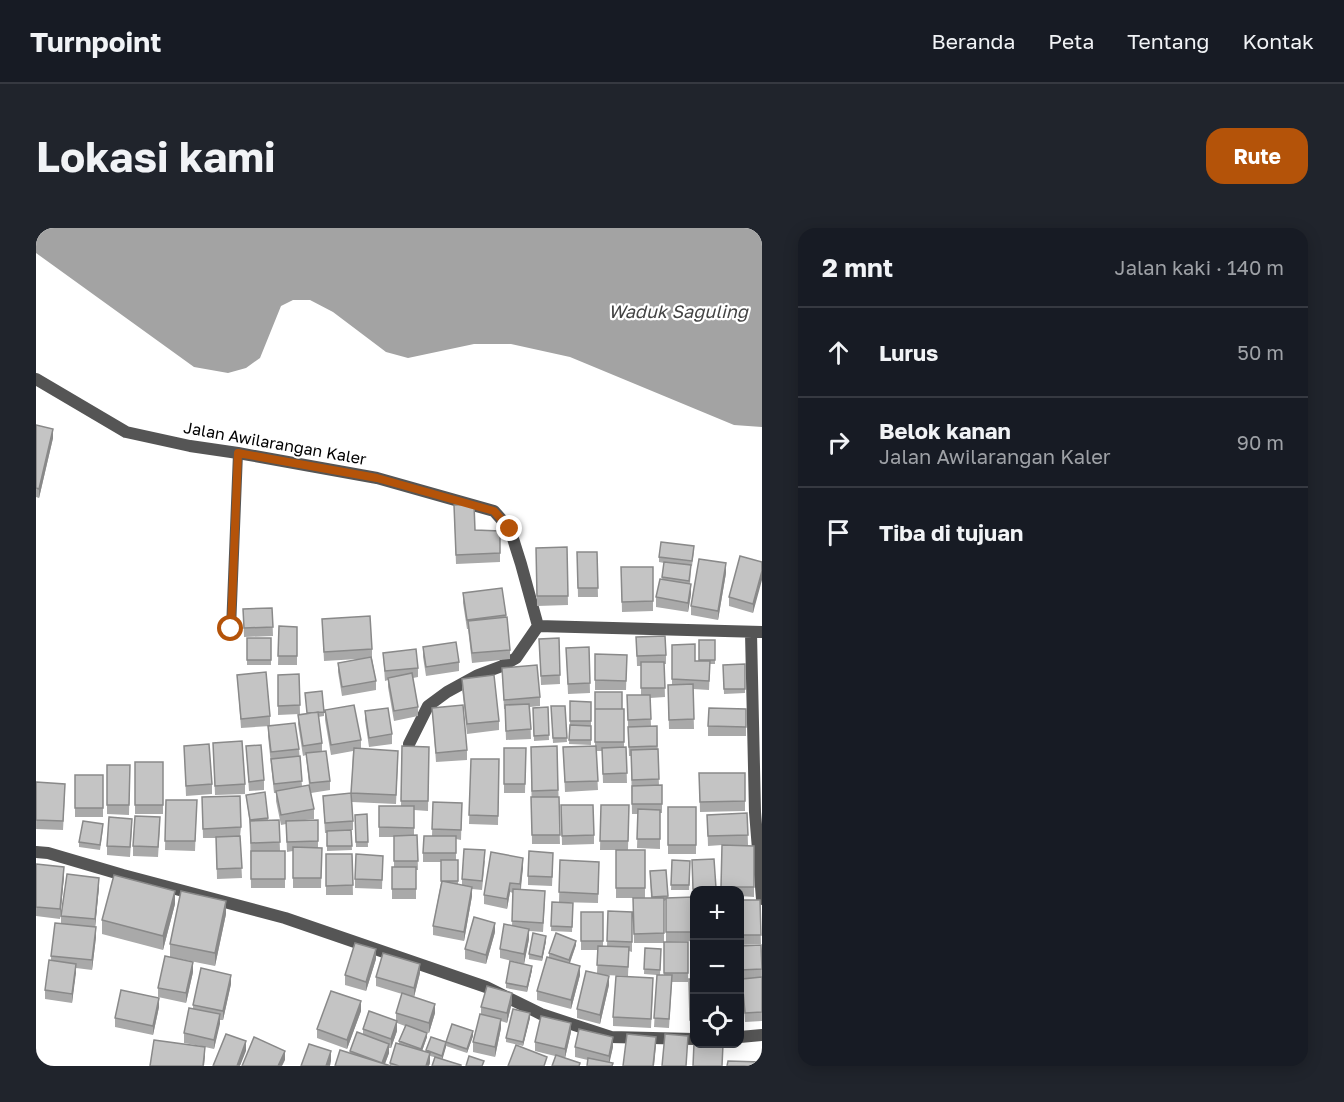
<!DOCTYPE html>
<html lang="id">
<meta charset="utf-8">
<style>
:root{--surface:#171b24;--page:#20242c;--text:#f1f3f6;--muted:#9ea1a6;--line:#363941;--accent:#b45309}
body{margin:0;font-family:"Golos Text",sans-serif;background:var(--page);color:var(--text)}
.controls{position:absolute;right:18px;bottom:18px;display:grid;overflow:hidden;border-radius:12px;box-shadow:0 3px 15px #0003}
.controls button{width:54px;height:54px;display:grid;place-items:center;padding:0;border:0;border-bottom:2px solid var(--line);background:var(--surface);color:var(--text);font:30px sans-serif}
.stop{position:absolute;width:18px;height:18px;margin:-14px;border:4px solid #b45309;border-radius:50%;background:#fff}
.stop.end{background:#b45309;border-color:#fff;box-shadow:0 2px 6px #0008}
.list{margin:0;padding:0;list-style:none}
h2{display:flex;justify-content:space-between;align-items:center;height:78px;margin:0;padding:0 24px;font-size:26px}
h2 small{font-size:20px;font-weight:400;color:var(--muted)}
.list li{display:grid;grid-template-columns:39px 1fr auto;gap:18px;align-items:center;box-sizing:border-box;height:90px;padding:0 24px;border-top:2px solid var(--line)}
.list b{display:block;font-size:22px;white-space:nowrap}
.list p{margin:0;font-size:20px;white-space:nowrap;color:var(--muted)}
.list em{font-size:20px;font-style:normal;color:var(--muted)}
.icon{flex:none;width:33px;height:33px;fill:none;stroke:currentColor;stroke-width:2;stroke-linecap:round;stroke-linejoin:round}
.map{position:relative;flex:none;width:726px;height:838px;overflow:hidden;border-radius:18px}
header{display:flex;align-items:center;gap:36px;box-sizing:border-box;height:84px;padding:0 30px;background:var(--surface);border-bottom:2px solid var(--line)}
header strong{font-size:28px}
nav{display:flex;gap:33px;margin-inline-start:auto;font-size:21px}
.intro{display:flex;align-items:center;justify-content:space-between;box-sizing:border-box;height:144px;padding:0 36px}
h1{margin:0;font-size:42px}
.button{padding:15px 27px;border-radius:18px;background:var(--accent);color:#fff;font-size:21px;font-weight:700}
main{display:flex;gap:36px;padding:0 36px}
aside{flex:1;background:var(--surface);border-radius:18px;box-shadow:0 3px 15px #0003}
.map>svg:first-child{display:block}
.water{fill:#a3a3a3}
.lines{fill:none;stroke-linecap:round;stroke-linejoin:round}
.lane{stroke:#555;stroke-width:10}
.street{stroke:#555;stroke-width:12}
.wall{fill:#a9a9a9;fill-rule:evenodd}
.shaded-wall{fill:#898989}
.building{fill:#c4c4c4;stroke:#898989;stroke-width:1.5}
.route{stroke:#b45309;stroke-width:8}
.labels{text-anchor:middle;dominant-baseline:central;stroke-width:4.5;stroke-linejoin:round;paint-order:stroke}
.street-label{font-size:16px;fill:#000;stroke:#fff}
.water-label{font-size:18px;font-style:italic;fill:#444;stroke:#fff}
</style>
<header>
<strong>Turnpoint</strong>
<nav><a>Beranda</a><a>Peta</a><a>Tentang</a><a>Kontak</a></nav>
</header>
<div class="intro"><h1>Lokasi kami</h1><a class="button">Rute</a></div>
<main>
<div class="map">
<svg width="726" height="838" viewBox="0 0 726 838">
<rect width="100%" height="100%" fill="#fff"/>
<path class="water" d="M 0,0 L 726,0 L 726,199 L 698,197 L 534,129 L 475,116 L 438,116 L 372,130 L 350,124 L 297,84 L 274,72 L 257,72 L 245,78 L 224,130 L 210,140 L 192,145 L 158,139 L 0,25 Z"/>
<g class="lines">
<path class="lane" d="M 195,401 L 202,225"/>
<path class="street" d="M 0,151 L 90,204 L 154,218 L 202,225 L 341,250 L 458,283 L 474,301 L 485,336 L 502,398
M 502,398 L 726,404
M 715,405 L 719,584 L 726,671
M 373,516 L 392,478 L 411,464 L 442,447 L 466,438 L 480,430 L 502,398
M 0,624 L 12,625 L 87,647 L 249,690 L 450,759 L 505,786 L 575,809 L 658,811
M 704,809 L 726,807"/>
</g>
<path class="wall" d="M 0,197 L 17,210 L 3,270 L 0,269 Z
M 418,277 L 439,302 L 464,303 L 464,334 L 420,336 Z
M 531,319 L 532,377 L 501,378 L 500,320 Z
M 658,323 L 656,338 L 655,338 L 654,356 L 655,366 L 652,384 L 620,379 L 620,369 L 626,352 L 628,335 L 623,334 L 623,329 Z
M 541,324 L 561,324 L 562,369 L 542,369 Z
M 726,334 L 717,385 L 693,378 L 693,369 Z
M 585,339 L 617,339 L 617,383 L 586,384 Z
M 690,345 L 682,392 L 655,387 L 655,378 Z
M 427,365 L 470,387 L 474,422 L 474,431 L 436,435 L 432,401 L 431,401 L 427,375 Z
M 236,380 L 237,408 L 208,409 L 207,381 Z
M 286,391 L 336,421 L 336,430 L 340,453 L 340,462 L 306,468 L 302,444 L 302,435 L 322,431 L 288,433 Z
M 243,398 L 261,399 L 261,437 L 242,437 Z
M 600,409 L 630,427 L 630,436 L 628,436 L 629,469 L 614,470 L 615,498 L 621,498 L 623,558 L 626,557 L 626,585 L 624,585 L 624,621 L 601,620 L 602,586 L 596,586 L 595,528 L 593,528 L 591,467 L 605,467 L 605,438 L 601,438 Z
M 211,410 L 235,410 L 235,437 L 211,437 Z
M 523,410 L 524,456 L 505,457 L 503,411 Z
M 663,412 L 679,412 L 679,436 L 674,436 L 673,462 L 657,461 L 658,501 L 633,501 L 632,457 L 636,457 L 636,417 L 659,433 L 663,433 Z
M 387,419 L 423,434 L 423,443 L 390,448 L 387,429 Z
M 553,419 L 554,465 L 532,466 L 530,420 Z
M 347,425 L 382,440 L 382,449 L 377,450 L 382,479 L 382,488 L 358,493 L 352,459 L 352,452 L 349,453 Z
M 591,427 L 590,462 L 559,462 L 559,452 Z
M 709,436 L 709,465 L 688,466 L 687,437 Z
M 466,440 L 504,469 L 504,478 L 494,479 L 495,511 L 470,512 L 469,481 L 468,481 Z
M 263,446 L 264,486 L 288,484 L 288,488 L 282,489 L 286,515 L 286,523 L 294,553 L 294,562 L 275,565 L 278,581 L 278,591 L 269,592 L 282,592 L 282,620 L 286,620 L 285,660 L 257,660 L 257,623 L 251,624 L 250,596 L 245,597 L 240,573 L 240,565 L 238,565 L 232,508 L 232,498 L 263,521 L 266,558 L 273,557 L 270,527 L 267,528 L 262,496 L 263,486 L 242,487 L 242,447 Z
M 201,447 L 234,488 L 234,498 L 205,500 Z
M 426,451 L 463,493 L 463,502 L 431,506 L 426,460 Z
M 559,464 L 586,481 L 588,481 L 588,519 L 590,519 L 591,555 L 567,555 L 566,523 L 560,523 L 562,562 L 529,564 L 527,519 L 559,518 Z
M 555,474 L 555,517 L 533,516 L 534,493 Z
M 515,478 L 529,478 L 531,514 L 517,515 Z
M 512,479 L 513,512 L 498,513 L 497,480 Z
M 396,480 L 431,522 L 431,532 L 400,534 Z
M 710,481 L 710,508 L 672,508 L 672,498 Z
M 289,482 L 325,512 L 325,521 L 362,532 L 360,576 L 316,574 L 317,593 L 317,602 L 315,602 L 316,622 L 291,623 L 291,605 L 289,605 L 287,568 L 315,573 L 317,523 L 295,527 L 289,492 Z
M 329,483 L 356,506 L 356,516 L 333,519 L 329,492 Z
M 177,515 L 209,556 L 209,566 L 179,567 Z
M 148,518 L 176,556 L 176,566 L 150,568 Z
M 210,518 L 228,552 L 228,562 L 213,563 Z
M 366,518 L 393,519 L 392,583 L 378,582 L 378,607 L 381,607 L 382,642 L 380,642 L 380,671 L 356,671 L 356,639 L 358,639 L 358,609 L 343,609 L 343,578 L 365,578 Z
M 521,518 L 524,616 L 496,616 L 495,519 Z
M 468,520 L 490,520 L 489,565 L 468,565 Z
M 435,531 L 463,531 L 462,597 L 433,596 Z
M 99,534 L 127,534 L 127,586 L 99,586 Z
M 71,537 L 94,537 L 93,587 L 71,586 Z
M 663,545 L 709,545 L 709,583 L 664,584 Z
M 39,547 L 67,547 L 67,589 L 39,589 Z
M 0,554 L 29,565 L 27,602 L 0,601 Z
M 210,567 L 232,590 L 232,592 L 243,592 L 244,623 L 249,623 L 249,660 L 215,660 L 214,597 Z
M 166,569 L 205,599 L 204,609 L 206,650 L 181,651 L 180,610 L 167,610 Z
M 130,572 L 161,572 L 159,623 L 129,622 Z
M 397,574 L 426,575 L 425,612 L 420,611 L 420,632 L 422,632 L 422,656 L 426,657 L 426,651 L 449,632 L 446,662 L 436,661 L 436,668 L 428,713 L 397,707 L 397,698 L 405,655 L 405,634 L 387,634 L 387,625 L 396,608 Z
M 525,577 L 558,607 L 558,616 L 526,617 Z
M 565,577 L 593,577 L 592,622 L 609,622 L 609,670 L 580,670 L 580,622 L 590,622 L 564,622 Z
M 632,579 L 660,579 L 660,626 L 632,626 Z
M 711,585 L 712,617 L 690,617 L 718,618 L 718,669 L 704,668 L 704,663 L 685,663 L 686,617 L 672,618 L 671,587 Z
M 331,586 L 332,619 L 320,619 L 319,587 Z
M 124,598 L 122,629 L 97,628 L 97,618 Z
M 96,600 L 94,629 L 71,627 L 71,618 Z
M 67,601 L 64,622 L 43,619 L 43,614 Z
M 290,626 L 316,626 L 317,667 L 290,667 Z
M 347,628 L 346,661 L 319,660 L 319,651 Z
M 678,631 L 680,663 L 658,663 L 658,713 L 630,714 L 630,672 L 628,673 L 628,714 L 652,714 L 652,754 L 636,754 L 633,800 L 618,799 L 621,747 L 608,746 L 609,720 L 625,721 L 624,747 L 628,747 L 628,715 L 598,715 L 597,670 L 615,670 L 614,643 L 630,642 L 632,670 L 657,669 L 656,632 Z
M 524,632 L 563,634 L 562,675 L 523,674 Z
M 636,632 L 654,633 L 653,662 L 635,662 Z
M 517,634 L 516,658 L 492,657 L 492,648 Z
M 0,636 L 28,648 L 24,691 L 0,688 Z
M 487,639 L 485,661 L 509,672 L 507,704 L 493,703 L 493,711 L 488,736 L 464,730 L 464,721 L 476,698 L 477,665 L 474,664 L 471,681 L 448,676 L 448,667 Z
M 63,659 L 59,699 L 60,709 L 56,742 L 40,740 L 36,775 L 9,771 L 9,762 L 15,732 L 15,728 L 25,696 L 25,688 Z
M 704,672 L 724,672 L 725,716 L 704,717 Z
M 516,674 L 537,675 L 536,704 L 515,703 Z
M 139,676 L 127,722 L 66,706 L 66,692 Z
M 572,683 L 596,684 L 596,724 L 593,723 L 592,748 L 568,747 L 573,757 L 564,796 L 541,790 L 541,781 L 561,745 L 562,722 L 545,722 L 545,684 L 567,684 L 567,718 L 571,718 Z
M 190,686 L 179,738 L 134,729 L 134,716 Z
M 459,704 L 450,736 L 429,731 L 429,721 Z
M 510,713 L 506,733 L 493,731 L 493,726 Z
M 656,716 L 658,716 L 658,801 L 654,801 L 653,751 L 656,751 Z
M 540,717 L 534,735 L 544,747 L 535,781 L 501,772 L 501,763 L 513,730 L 513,725 Z
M 704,718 L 726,740 L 726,793 L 709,794 L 706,751 L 704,751 Z
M 340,731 L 330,763 L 309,757 L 309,747 Z
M 496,742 L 491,764 L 470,760 L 470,755 Z
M 157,744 L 150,775 L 122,769 L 122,760 Z
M 384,745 L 378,769 L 399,785 L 393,805 L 386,803 L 391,809 L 386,823 L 390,824 L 390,822 L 410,814 L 437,808 L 431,825 L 410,818 L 406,831 L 394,828 L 393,838 L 299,838 L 314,825 L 314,823 L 327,806 L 327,801 L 360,793 L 360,785 L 366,766 L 340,758 L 340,749 ZM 361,795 L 369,798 L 363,813 L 363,816 L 354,835 L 354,838 L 349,836 L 353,825 L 353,820 L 355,820 L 361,803 Z
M 195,756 L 187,792 L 184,792 L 178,821 L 169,819 L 169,828 L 165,818 L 148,815 L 148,805 L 157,781 L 157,777 Z
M 617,759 L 615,800 L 577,798 L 577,789 Z
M 476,774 L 471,795 L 465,793 L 465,800 L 459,829 L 437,824 L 437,814 L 445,787 L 445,779 Z
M 123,779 L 117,807 L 79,799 L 79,790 Z
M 325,783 L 311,821 L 281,810 L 281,801 Z
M 494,790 L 487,818 L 470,814 L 470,810 Z
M 535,804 L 529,830 L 544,838 L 519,828 L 499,823 L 499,814 Z
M 539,819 L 577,819 L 573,834 L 577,838 L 539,829 Z"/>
<path class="shaded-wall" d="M 17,201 L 17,210 L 3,270 L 3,261 Z
M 690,335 L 690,345 L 682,392 L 682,383 Z
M 726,343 L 726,352 L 717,385 L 717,376 Z
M 655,356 L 655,366 L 652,384 L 652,375 Z
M 487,630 L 487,639 L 484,665 L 484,656 Z
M 28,639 L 28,648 L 24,691 L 24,681 Z
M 63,650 L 63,659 L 59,701 L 59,691 Z
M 474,655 L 474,664 L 471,681 L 471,671 Z
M 436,659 L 436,668 L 428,713 L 428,704 Z
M 139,663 L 139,676 L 127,722 L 127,708 Z
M 190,673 L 190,686 L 179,738 L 179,725 Z
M 459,695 L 459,704 L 450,736 L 450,727 Z
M 60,699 L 60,709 L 56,742 L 56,732 Z
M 493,701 L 493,711 L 488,736 L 488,726 Z
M 510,708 L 510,713 L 506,733 L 506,729 Z
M 540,713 L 540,717 L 533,737 L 533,732 Z
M 340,721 L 340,731 L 330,763 L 330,754 Z
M 157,734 L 157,744 L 150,775 L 150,765 Z
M 40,736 L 40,745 L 36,775 L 36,766 Z
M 384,736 L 384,745 L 378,769 L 378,760 Z
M 496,738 L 496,742 L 491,764 L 491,759 Z
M 544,738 L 544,747 L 535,781 L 535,772 Z
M 195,747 L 195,756 L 187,792 L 187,783 Z
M 573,748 L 573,757 L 564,796 L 564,787 Z
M 476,765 L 476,774 L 471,795 L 471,785 Z
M 123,770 L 123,779 L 117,807 L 117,798 Z
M 325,773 L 325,783 L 311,821 L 311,812 Z
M 399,776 L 399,785 L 393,805 L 393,795 Z
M 494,785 L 494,790 L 487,818 L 487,814 Z
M 184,786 L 184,796 L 178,821 L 178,812 Z
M 465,791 L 465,800 L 459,829 L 459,819 Z
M 361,793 L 361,803 L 355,820 L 355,811 Z
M 535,795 L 535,804 L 529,830 L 529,821 Z
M 437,803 L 437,808 L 431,825 L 431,821 Z
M 391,805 L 391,809 L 385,826 L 385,821 Z
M 577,809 L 577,819 L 573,837 L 573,828 Z
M 620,809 L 620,818 L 618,838 L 617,838 Z
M 210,813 L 210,823 L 204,838 L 201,838 Z
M 410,814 L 410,819 L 406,833 L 406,828 Z
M 353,816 L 353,825 L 348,838 L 346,835 Z
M 169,819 L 169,828 L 168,838 L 167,838 Z
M 249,823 L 249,832 L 246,838 L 242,838 Z
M 295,823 L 295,833 L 294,838 L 290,838 Z
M 394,825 L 394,835 L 393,838 L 390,838 Z"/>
<path class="building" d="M 0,197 L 17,201 L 3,261 L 0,260 Z
M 438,276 L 439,302 L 464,303 L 464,325 L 420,327 L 418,277 Z
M 625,314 L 658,318 L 656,333 L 623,329 Z
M 531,319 L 532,368 L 501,368 L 500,320 Z
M 541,324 L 561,324 L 562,360 L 542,360 Z
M 704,328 L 726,334 L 726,343 L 717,376 L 693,369 Z
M 663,331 L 690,335 L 682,383 L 655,378 Z
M 628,334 L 655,337 L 653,353 L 626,349 Z
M 585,339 L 617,339 L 617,373 L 586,374 Z
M 624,351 L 655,356 L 652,375 L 620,369 Z
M 466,360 L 470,387 L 431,392 L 427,365 Z
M 236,380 L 237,399 L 208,400 L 207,381 Z
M 334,388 L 336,421 L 288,424 L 286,391 Z
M 471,389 L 474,422 L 436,425 L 432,393 Z
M 243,398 L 261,399 L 261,428 L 242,428 Z
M 629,408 L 630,427 L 601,428 L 600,409 Z
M 211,410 L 235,410 L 235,432 L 211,432 Z
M 523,410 L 524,447 L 505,448 L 503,411 Z
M 663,412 L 679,412 L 679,432 L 663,432 Z
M 420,414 L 423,434 L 390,439 L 387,419 Z
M 659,416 L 659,433 L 674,433 L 673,453 L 636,451 L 636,417 Z
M 553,419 L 554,455 L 532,456 L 530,420 Z
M 380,421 L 382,440 L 349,443 L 347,425 Z
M 559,426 L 591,427 L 590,453 L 559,452 Z
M 335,429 L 340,453 L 306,459 L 302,435 Z
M 605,434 L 628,434 L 629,460 L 605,460 Z
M 709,436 L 709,461 L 688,461 L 687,437 Z
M 501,437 L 504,469 L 468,472 L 466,440 Z
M 230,444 L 234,488 L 205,491 L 201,447 Z
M 376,445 L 382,479 L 358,483 L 352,450 Z
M 263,446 L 264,477 L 242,478 L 242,447 Z
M 458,447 L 463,493 L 431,496 L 426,451 Z
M 657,456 L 658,491 L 633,492 L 632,457 Z
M 286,463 L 288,484 L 271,485 L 269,465 Z
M 559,464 L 586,464 L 586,481 L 559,481 Z
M 591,467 L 614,467 L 615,491 L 592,492 Z
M 534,473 L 555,474 L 555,493 L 534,493 Z
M 493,476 L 495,501 L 470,503 L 469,477 Z
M 318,477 L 325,512 L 295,517 L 289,482 Z
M 427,477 L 431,522 L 400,525 L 396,480 Z
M 515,478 L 529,478 L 531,510 L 517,510 Z
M 512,479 L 513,507 L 498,508 L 497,480 Z
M 352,480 L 356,506 L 333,510 L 329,483 Z
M 673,480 L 710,481 L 710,499 L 672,498 Z
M 559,481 L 588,481 L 588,514 L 559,514 Z
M 282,484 L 286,515 L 267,518 L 262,487 Z
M 259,495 L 263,521 L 235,524 L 232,498 Z
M 534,497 L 555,498 L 555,512 L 533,512 Z
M 621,498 L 621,518 L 593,519 L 592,499 Z
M 206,513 L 209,556 L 179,558 L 177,515 Z
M 173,516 L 176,556 L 150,558 L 148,518 Z
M 225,517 L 228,552 L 213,554 L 210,518 Z
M 366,518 L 393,519 L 392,573 L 365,573 Z
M 521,518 L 522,562 L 496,563 L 495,519 Z
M 560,518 L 562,553 L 529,554 L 527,519 Z
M 590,519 L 591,545 L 567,546 L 566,520 Z
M 318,520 L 362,523 L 360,567 L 315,565 Z
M 468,520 L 490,520 L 489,556 L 468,556 Z
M 622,521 L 623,551 L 596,552 L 595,522 Z
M 290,523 L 294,553 L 274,555 L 270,525 Z
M 264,528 L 266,553 L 238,556 L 235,531 Z
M 435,531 L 463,531 L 462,588 L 433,587 Z
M 99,534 L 127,534 L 127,577 L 99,577 Z
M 71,537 L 94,537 L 93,577 L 71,577 Z
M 663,545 L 709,545 L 709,573 L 664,574 Z
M 39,547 L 67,547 L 67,580 L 39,580 Z
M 0,554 L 29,556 L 27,593 L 0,592 Z
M 273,557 L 278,581 L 245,587 L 240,563 Z
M 626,557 L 626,576 L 596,576 L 596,558 Z
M 229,564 L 232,590 L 214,592 L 210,567 Z
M 315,565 L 317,593 L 289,595 L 287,568 Z
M 204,568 L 205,599 L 167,601 L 166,569 Z
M 495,569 L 523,569 L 524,607 L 496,607 Z
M 130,572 L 161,572 L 159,613 L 129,613 Z
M 397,574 L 426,575 L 425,602 L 396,601 Z
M 525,577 L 557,577 L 558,607 L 526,608 Z
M 565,577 L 593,577 L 592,613 L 564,613 Z
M 343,578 L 378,578 L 378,600 L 343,599 Z
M 632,579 L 660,579 L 660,617 L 632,617 Z
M 602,581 L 624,582 L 624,611 L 601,611 Z
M 711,585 L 712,607 L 672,608 L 671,587 Z
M 331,586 L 332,614 L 320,614 L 319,587 Z
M 99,588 L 124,589 L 122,619 L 97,618 Z
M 73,589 L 96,591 L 94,619 L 71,618 Z
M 243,592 L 244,614 L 215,615 L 214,593 Z
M 282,592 L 282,613 L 251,614 L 250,593 Z
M 47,593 L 67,596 L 64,617 L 43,614 Z
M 315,602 L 316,618 L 291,618 L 291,603 Z
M 381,607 L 382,633 L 358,633 L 358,608 Z
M 204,608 L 206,640 L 181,641 L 180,609 Z
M 388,608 L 420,608 L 420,625 L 387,625 Z
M 686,617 L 718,618 L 718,659 L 685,659 Z
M 257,619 L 286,620 L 285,650 L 257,650 Z
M 428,621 L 449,622 L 446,653 L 426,651 Z
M 580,622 L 609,622 L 609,660 L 580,660 Z
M 215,623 L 249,623 L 249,651 L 215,651 Z
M 493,623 L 517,625 L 516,649 L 492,648 Z
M 455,624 L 487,630 L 484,656 L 474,655 L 471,671 L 448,667 Z
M 290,626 L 316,626 L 317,657 L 290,658 Z
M 320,626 L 347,628 L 346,652 L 319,651 Z
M 678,631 L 680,660 L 657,661 L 656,632 Z
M 405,632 L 422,632 L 422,653 L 405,653 Z
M 524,632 L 563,634 L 562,666 L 523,664 Z
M 636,632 L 654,633 L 653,657 L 635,657 Z
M 0,636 L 28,639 L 24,681 L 0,679 Z
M 356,639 L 380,639 L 380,661 L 356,661 Z
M 630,642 L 632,668 L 616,669 L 614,643 Z
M 31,646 L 63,650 L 59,691 L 25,688 Z
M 78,647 L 139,663 L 127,708 L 66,692 Z
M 406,653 L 436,659 L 428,704 L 397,698 Z
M 477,661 L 509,663 L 507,695 L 476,693 Z
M 145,663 L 190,673 L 179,725 L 134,716 Z
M 658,669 L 658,704 L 630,704 L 630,670 Z
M 597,670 L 628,670 L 628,705 L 598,706 Z
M 704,672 L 724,672 L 725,707 L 704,707 Z
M 516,674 L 537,675 L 536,699 L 515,698 Z
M 572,683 L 596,684 L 596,714 L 571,713 Z
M 545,684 L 567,684 L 567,713 L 545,713 Z
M 438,689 L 459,695 L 450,727 L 429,721 Z
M 19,695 L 60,699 L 56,732 L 15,728 Z
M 468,696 L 493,701 L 488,726 L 464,721 Z
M 497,705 L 510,708 L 506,729 L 493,726 Z
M 520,705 L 540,713 L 533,732 L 513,725 Z
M 628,714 L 652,714 L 652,745 L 628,745 Z
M 319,715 L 340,721 L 330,754 L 309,747 Z
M 656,716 L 658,716 L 658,744 L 656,744 Z
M 725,717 L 726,741 L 704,742 L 704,718 Z
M 562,718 L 593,719 L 592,739 L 561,737 Z
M 609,720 L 625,721 L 624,742 L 608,741 Z
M 347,725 L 384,736 L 378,760 L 340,749 Z
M 129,728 L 157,734 L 150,765 L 122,760 Z
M 511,729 L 544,738 L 535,772 L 501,763 Z
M 13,732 L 40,736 L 36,766 L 9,762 Z
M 474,733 L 496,738 L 491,759 L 470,755 Z
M 165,740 L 195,747 L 187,783 L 157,777 Z
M 550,743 L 573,748 L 564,787 L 541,781 Z
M 621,747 L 636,747 L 633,791 L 618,790 Z
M 580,748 L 617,750 L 615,791 L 577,789 Z
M 726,749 L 726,784 L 709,785 L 706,751 Z
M 653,751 L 658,751 L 658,792 L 654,792 Z
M 451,758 L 476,765 L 471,785 L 445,779 Z
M 85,762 L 123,770 L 117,798 L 79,790 Z
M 295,763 L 325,773 L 311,812 L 281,801 Z
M 366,765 L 399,776 L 393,795 L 360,785 Z
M 153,780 L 184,786 L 178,812 L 148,805 Z
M 477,781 L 494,785 L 487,814 L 470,810 Z
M 333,783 L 361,793 L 355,811 L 327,801 Z
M 444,786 L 465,791 L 459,819 L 437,814 Z
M 505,788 L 535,795 L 529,821 L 499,814 Z
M 416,796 L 437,803 L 431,821 L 410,814 Z
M 370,797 L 391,805 L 385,821 L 363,813 Z
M 543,801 L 577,809 L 573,828 L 539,819 Z
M 321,804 L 353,816 L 346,835 L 314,823 Z
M 190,806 L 210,813 L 201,838 L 177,838 Z
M 591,806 L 620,809 L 617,838 L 587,838 Z
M 629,806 L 652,808 L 650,838 L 626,838 Z
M 218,809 L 249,823 L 242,838 L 206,838 Z
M 395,809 L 410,814 L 406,828 L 390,822 Z
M 118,812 L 169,819 L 167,838 L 114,838 Z
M 360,815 L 394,825 L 390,838 L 363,838 L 354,835 Z
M 658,815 L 687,816 L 686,838 L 657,838 Z
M 273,816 L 295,823 L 290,838 L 265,838 Z
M 480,817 L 511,829 L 508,838 L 472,838 Z
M 304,822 L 355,838 L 299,838 Z
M 520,827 L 544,835 L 543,838 L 516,838 Z
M 433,828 L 448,833 L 446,838 L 430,838 Z
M 399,829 L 425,837 L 425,838 L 396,838 Z
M 552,830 L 577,835 L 576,838 L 551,838 Z
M 692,833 L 726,834 L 726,838 L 691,838 Z"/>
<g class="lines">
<path class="route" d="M 195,401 L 202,225 L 341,250 L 458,283 L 474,301"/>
</g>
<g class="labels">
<g class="street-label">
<text transform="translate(239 215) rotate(10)">Jalan Awilarangan Kaler</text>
</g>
<g class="water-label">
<text x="642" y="83">Waduk Saguling</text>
</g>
</g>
</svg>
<div class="controls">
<button>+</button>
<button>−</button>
<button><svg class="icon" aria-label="locate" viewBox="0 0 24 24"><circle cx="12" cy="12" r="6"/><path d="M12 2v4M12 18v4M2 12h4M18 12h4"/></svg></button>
</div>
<div class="stop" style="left:195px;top:401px"></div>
<div class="stop end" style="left:474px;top:301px"></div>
</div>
<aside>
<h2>2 mnt<small>Jalan kaki · 140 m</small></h2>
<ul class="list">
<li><svg class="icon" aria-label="ahead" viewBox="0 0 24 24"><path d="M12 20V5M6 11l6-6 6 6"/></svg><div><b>Lurus</b></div><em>50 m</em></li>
<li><svg class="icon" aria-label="right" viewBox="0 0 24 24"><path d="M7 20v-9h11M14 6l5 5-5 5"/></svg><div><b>Belok kanan</b><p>Jalan Awilarangan Kaler</p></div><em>90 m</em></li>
<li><svg class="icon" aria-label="arrive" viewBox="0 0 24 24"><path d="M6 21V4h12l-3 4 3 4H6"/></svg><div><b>Tiba di tujuan</b></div></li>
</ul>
</aside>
</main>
